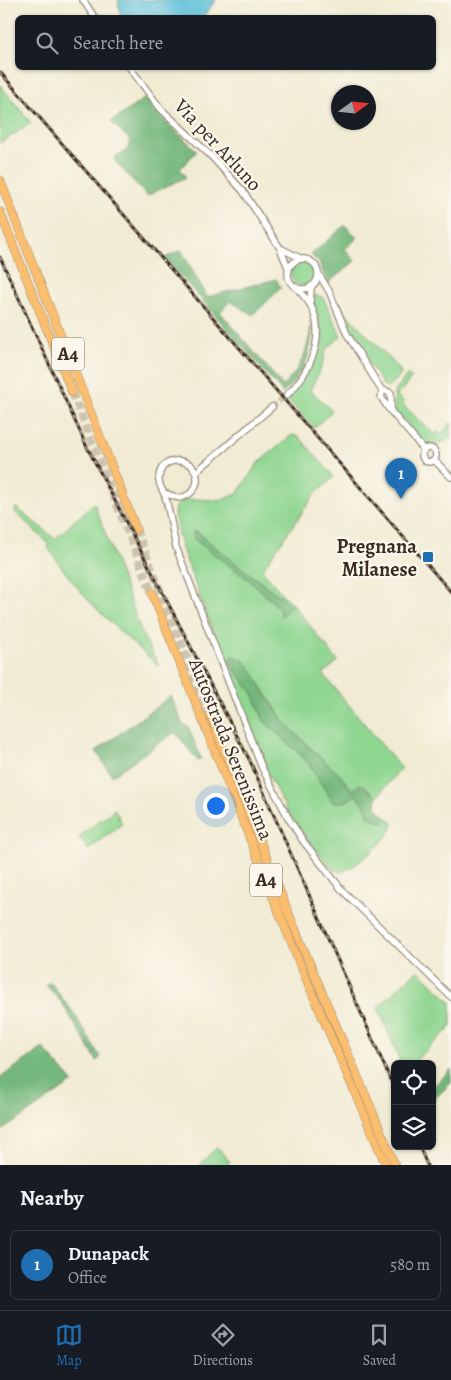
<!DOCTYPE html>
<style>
:root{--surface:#171b24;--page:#242831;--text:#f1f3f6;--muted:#9ea1a6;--line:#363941;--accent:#1f6fb2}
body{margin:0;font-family:Alegreya,serif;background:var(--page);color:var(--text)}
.controls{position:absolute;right:15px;bottom:15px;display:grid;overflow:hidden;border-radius:8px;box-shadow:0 1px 4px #0004}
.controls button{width:45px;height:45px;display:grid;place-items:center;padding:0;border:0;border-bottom:1px solid var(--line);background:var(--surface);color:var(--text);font:25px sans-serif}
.compass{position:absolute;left:331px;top:85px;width:45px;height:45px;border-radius:50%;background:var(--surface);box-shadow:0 1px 4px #0004;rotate:75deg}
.you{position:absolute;left:215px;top:805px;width:18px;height:18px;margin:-12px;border:4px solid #fff;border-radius:50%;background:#1a73e8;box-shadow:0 0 0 8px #1a73e833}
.badge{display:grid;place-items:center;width:32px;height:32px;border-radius:50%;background:var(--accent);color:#fff;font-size:16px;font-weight:700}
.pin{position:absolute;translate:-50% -41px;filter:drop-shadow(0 1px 2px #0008)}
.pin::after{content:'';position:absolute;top:26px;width:18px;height:15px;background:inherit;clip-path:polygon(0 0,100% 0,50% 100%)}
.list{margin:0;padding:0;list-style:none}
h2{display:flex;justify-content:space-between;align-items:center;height:65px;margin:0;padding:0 20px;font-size:21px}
h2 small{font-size:16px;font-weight:400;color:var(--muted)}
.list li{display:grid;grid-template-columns:32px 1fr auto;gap:15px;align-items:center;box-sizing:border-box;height:70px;margin:0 10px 10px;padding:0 10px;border:1px solid var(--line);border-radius:8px}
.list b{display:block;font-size:19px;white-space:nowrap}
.list p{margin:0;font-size:16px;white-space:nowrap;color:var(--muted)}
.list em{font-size:16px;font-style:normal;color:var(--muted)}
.icon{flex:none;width:28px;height:28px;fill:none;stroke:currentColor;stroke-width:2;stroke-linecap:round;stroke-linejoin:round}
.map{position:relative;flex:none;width:451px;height:1165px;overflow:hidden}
.search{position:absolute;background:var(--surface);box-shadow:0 1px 4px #0004;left:15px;right:15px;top:15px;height:55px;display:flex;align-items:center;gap:12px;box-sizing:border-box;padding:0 18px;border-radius:8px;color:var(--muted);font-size:19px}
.sheet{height:145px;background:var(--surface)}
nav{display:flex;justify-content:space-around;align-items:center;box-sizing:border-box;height:70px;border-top:1px solid var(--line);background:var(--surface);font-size:14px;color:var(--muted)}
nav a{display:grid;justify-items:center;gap:2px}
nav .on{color:var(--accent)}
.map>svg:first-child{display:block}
.green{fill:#8fd691;stroke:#658058}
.forest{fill:#73b77b;stroke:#57704c}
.water{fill:#5cbfda;stroke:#4c747c}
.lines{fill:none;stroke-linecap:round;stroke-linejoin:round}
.tertiary-tunnel{stroke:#cdc4af;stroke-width:5.5;stroke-dasharray:5.5 3;stroke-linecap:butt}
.motorway-tunnel{stroke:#cdc4af;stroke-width:8;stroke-dasharray:8 4;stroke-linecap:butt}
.tertiary-casing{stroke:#968a78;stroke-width:8}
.motorway-casing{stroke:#968a78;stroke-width:9}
.tertiary{stroke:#fff;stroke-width:5.5}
.motorway{stroke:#fbbd6e;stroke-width:8}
.rail-casing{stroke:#3b2a1e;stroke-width:3}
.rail{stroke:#fbf7ec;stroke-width:1;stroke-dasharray:4;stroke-linecap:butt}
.poi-dot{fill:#1f6fb2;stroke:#fbf7ec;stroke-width:2}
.labels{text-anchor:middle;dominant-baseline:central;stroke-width:4.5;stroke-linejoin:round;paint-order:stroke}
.shield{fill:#fbf7ec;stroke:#75685c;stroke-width:1}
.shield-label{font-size:19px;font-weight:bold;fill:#3b2a1e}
.street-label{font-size:20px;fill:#3b2a1e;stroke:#fbf7ec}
.poi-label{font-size:20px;font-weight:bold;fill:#3b2a1e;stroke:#fbf7ec;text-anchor:end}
</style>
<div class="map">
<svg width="451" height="1165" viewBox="0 0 451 1165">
<rect width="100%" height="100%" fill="#fbf7ec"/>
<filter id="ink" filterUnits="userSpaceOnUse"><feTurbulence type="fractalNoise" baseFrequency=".02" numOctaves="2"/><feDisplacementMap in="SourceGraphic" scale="10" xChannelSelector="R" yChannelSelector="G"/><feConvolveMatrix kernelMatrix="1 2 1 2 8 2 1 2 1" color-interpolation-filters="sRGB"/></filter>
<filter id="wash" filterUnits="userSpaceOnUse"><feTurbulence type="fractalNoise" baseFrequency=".0096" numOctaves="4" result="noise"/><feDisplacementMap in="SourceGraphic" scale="20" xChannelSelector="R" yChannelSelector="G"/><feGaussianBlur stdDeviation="1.12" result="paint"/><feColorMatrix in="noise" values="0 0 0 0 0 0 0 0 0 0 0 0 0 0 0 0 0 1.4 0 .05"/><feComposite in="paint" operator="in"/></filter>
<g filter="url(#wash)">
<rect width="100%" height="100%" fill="#f1ebd3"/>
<path class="green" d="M 0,85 L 31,123 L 0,143 Z
M291 274a12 12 0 1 1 24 0a12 12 0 1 1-24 0Z
M 312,295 L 323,297 L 341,336 L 326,350 L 321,368 L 310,390 L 332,411 L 314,428 L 287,399 C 308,377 323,354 319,322 C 318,312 312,304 312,295 Z
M 335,302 L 399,368 L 401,375 L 388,388 L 383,385 L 349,332 Z
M 408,374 L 412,378 L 397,395 L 405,403 L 403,405 L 435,435 L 437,432 L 441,434 L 451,423 L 451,438 C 421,454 425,443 407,423 C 404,419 398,416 395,412 L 394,392 Z
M 292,435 L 299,437 L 334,477 L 315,494 L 262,570 L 282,594 L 279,596 C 251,575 223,555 197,531 L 198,542 L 253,583 L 278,607 L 282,615 L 293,605 L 338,661 L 323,674 L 401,768 L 377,797 L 364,785 L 357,785 L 353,791 L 346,782 L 285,723 L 245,661 L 231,665 L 253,693 L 264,721 L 308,762 L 333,802 L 348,800 L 355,795 L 383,822 L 387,818 L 393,823 C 392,838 355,869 340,872 L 330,867 L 288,813 L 260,758 L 181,546 L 174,514 C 177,494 201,500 214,500 C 222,500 230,497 237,494 L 258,463 Z
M 94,503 L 143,636 L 159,666 C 118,631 77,594 48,547 L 49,544 L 15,512 L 16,507 L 55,539 Z
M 115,809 L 122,824 L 88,850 L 79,837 Z
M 418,970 L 451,1002 L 451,1027 L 412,1064 L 401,1064 L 378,1007 Z
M 217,1147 L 230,1162 L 227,1165 L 199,1165 Z"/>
<path class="forest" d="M 145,98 L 161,117 L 197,151 L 180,169 L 186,177 L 147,196 L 115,161 L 115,157 C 122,153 132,149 130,140 L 111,122 Z
M 345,225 L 357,238 L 345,249 L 355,261 L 327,284 L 320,264 L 311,255 Z
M 181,250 L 207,297 L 276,279 L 281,288 L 253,315 L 230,301 L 220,312 L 283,386 C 302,367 310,347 311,320 C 314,351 305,372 283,393 L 165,258 Z
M 196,531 C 223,555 251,575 279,596 L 282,594 L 293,605 L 282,616 L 278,607 L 253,583 L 194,539 L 193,532 Z
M 232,656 C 250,659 256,678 264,692 C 283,726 310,748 339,774 C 344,779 347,787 353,791 L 361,784 L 377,797 L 376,807 L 387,818 L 383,822 L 369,817 L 364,803 L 355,795 L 345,802 L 333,802 L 308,762 L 264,721 L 253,693 L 231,665 L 229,660 Z
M 171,696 L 183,725 L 188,726 L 201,759 L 198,761 L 175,732 L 112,776 L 96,751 Z
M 50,982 L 75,1015 L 99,1055 L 100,1058 L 97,1061 L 62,1003 L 46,985 Z
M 43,1048 L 73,1082 L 0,1132 L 0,1078 Z
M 451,1069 L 451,1083 L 432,1101 L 432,1088 Z"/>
<path class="water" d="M 118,0 L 216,0 L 202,18 L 121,17 Z"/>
</g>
<g filter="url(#ink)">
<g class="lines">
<path class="tertiary-tunnel" d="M 272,407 L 286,396"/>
<path class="motorway-tunnel" d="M 72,392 L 152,593
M 136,529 L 210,715"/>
<g class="tertiary-casing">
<path id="tertiary" d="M 83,0 L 95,18
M 130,68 L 161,109 L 211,156 L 243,191 L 280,248 L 289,270
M 280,248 L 302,259
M288 274a15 15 0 1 1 30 0a15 15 0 1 1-30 0Z
M 318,273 L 329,291 L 347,334 L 382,391
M 310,304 L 311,286
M 286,396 C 309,374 327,338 311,306 C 307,299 301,293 296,287
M 391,410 L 391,393 L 383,390 L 381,397 L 388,408 L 424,450
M422 455a7 7 0 1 1 14 0a7 7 0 1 1-14 0Z
M 434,460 L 451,477
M 196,472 L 272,407
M 164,493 L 179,498 C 196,495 203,479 191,465 C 179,457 160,460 159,478 C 158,485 163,490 165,496 C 170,513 172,530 176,547 L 262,768 L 289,819 L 303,841 L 342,890 L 451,997"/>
</g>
<g class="motorway-casing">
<path id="motorway" d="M 0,180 L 136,529
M 0,212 L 72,392
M 152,593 L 299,962 L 386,1165
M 210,715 L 288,912 L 395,1165"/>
</g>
<use href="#tertiary" class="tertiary"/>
<use href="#motorway" class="motorway"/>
<g class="rail-casing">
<path id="rail" d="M 0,72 L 451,592
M 0,257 L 86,445 L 250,761 L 395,1090
M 419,1146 L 427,1165"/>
</g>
<use href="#rail" class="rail"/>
</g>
</g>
<rect class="poi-dot" x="422" y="551" width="12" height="12" rx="2.5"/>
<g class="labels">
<g class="shield">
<rect x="52" y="337.5" width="32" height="33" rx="4"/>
<rect x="250" y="863.5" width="32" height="33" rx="4"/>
</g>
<g class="shield-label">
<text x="68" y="354">A4</text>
<text x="266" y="880">A4</text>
</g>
<g class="street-label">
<text transform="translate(218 145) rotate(47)">Via per Arluno</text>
<text transform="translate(231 749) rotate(68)">Autostrada Serenissima</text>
</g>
<g class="poi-label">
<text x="417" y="546">Pregnana<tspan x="417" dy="23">Milanese</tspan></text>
</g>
</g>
</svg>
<div class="controls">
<button><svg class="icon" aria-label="locate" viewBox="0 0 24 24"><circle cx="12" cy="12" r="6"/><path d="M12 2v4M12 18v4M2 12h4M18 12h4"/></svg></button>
<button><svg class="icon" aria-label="layers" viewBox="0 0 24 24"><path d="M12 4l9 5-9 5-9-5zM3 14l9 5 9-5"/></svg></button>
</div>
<svg class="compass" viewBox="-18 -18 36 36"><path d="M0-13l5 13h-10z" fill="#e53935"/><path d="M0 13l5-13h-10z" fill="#9ea1a6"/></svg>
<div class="you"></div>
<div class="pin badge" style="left:401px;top:499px">1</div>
<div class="search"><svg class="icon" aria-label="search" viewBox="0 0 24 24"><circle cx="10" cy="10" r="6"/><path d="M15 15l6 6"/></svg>Search here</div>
</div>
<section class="sheet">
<h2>Nearby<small></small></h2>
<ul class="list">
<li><span class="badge">1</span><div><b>Dunapack</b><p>Office</p></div><em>580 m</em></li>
</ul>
</section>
<nav>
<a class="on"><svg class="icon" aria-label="map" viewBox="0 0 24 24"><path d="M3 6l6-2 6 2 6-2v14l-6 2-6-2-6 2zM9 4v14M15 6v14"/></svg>Map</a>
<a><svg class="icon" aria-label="directions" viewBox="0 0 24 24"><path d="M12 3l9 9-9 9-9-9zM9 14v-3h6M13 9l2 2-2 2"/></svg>Directions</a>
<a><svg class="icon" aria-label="saved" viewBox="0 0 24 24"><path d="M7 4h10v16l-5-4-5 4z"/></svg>Saved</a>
</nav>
